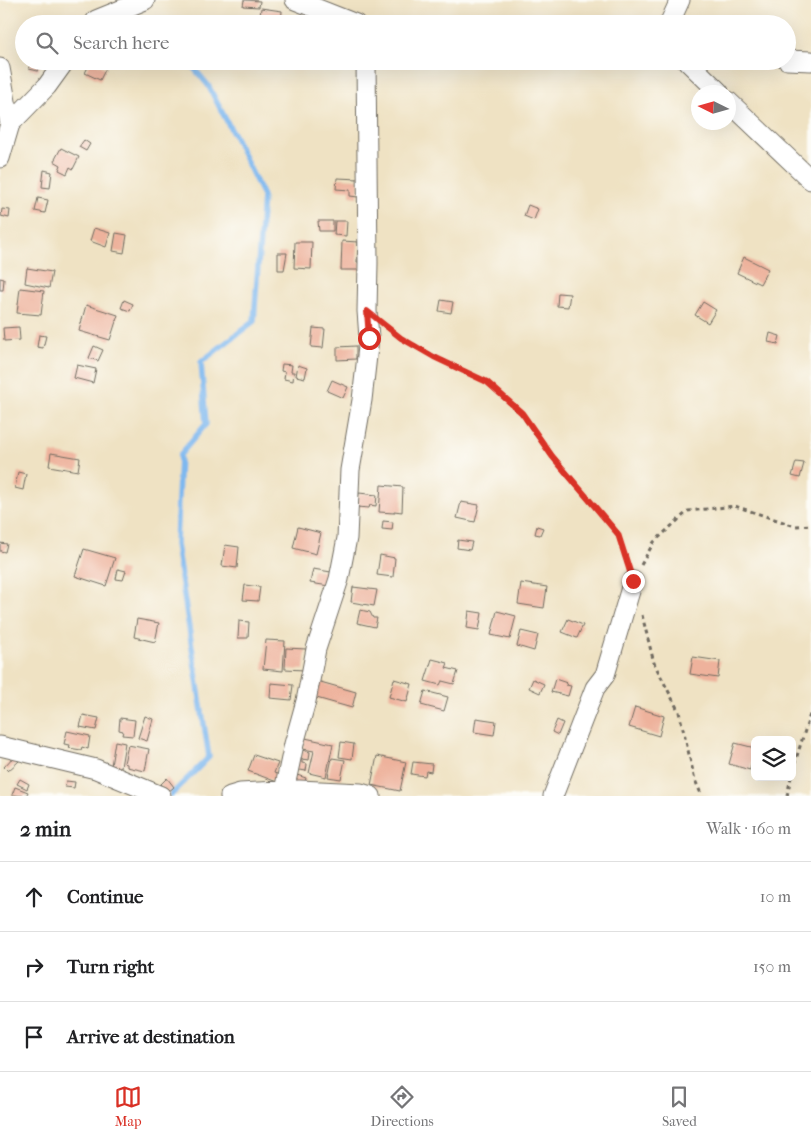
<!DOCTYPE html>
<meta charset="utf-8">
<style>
:root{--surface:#fff;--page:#f6f6f6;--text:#202124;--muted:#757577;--line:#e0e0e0;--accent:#d93025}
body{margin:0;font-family:"IM FELL French Canon",serif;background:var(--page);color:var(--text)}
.controls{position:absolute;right:15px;bottom:15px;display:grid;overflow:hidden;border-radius:8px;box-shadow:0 5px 20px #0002}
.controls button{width:45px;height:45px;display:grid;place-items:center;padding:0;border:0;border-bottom:1px solid var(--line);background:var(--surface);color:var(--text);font:25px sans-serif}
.compass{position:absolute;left:691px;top:85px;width:45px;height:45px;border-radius:50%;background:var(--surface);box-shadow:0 5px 20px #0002;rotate:275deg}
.stop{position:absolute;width:15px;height:15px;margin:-11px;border:4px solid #d93025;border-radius:50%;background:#fff}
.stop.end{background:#d93025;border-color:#fff;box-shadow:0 1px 5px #0008}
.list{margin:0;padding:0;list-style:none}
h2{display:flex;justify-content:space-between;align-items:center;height:65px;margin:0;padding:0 20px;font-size:21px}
h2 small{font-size:16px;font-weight:400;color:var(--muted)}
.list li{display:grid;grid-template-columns:32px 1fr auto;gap:15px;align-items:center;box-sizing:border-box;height:70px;padding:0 20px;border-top:1px solid var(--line)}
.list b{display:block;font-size:19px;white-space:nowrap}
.list em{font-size:16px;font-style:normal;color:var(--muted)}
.icon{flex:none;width:28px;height:28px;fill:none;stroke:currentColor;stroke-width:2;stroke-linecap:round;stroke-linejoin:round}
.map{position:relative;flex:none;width:811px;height:796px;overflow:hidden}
.search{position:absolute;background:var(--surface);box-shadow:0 5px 20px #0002;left:15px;right:15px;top:15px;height:55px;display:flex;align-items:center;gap:12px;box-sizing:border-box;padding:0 18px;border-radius:28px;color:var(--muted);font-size:19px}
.sheet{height:275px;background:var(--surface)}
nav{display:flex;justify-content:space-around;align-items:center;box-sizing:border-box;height:70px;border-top:1px solid var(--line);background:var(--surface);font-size:14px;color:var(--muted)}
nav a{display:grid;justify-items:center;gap:2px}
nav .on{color:var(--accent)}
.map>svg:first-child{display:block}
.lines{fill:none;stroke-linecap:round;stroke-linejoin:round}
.stream{stroke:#7eb8ef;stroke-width:5.5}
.building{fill:#eeb29c}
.minor-casing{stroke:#706b60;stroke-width:21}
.path{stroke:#706b60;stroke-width:3;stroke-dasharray:4 4;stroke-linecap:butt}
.minor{stroke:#fff;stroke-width:19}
.route{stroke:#d93025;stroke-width:6}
</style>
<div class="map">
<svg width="811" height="796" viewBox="0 0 811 796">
<rect width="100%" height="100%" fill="#fdfcf7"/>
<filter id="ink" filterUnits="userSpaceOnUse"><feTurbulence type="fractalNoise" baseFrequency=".02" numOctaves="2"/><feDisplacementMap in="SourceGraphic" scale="10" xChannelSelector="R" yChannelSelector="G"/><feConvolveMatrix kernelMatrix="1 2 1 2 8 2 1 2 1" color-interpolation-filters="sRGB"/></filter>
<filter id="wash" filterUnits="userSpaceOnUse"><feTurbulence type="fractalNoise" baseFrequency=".0096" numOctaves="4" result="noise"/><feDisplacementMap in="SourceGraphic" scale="20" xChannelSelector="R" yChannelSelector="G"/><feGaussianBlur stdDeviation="1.12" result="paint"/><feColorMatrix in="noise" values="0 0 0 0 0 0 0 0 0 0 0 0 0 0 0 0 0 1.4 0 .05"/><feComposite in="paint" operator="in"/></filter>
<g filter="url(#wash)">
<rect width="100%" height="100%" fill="#efe2c3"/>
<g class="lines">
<path class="stream" d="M 172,794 L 209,757 L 176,544 L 180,455 L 206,424 L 201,362 L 254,321 L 263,196 L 236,139 L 208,85 L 188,61"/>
</g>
<g id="blocks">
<path class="building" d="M 244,0 L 260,1 L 259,7 L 243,6 Z
M 261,8 L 282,11 L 281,24 L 259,24 Z
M 123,16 L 128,24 L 109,24 Z
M 241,17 L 251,18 L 250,24 L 240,23 Z
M 32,61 L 42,61 L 38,71 L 29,69 Z
M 91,61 L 106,68 L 100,80 L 85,73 Z
M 84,140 L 90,144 L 86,151 L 79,147 Z
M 61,148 L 79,157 L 73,169 L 70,167 L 67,174 L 59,170 L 61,165 L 54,161 Z
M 44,170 L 52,172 L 50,188 L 42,187 Z
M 337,178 L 359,179 L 358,197 L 350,196 L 350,190 L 336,189 Z
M 38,198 L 48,200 L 45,213 L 35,211 Z
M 528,205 L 538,209 L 534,220 L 524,216 Z
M 2,209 L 10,210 L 9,218 L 1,216 Z
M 318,221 L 333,221 L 333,231 L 319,231 Z
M 335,221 L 347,221 L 346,236 L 334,235 Z
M 94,228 L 110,233 L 106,247 L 90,241 Z
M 116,233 L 127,235 L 124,253 L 113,251 Z
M 342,241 L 358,242 L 357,262 L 361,262 L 361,270 L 341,270 Z
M 295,242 L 312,242 L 311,269 L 294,268 Z
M 278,253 L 287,253 L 284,270 L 278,270 Z
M 744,257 L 768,269 L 760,284 L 737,273 Z
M 27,268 L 52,272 L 49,288 L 25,283 Z
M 0,278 L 4,279 L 3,290 L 0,290 Z
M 20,288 L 44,291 L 41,315 L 17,313 Z
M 558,293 L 570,294 L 568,307 L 557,306 Z
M 124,300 L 133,304 L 130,311 L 121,308 Z
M 441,300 L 453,302 L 451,313 L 439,311 Z
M 703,302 L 716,310 L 708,323 L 695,315 Z
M 86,305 L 118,315 L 110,340 L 79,331 Z
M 19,327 L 20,340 L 4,341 L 3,328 Z
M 313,328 L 325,329 L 323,348 L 311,347 Z
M 770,333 L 780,336 L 778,344 L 768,342 Z
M 39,335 L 46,336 L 43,348 L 37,347 Z
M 94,346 L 103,350 L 98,361 L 89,358 Z
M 356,346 L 356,359 L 337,360 L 337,347 Z
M 282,364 L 292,365 L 291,372 L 294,372 L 293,381 L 284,379 L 285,372 L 281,371 Z
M 77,365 L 96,369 L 93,383 L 74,378 Z
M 298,365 L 307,368 L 305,378 L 296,376 Z
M 332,380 L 348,387 L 343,398 L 327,391 Z
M 51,453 L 80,458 L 78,471 L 49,466 Z
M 796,462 L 804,463 L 800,478 L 792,476 Z
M 18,472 L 26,474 L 23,490 L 15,488 Z
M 381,485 L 403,487 L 402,512 L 394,511 L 394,513 L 379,512 Z
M 359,493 L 377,495 L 376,506 L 370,505 L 369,508 L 357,507 Z
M 461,502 L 479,505 L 475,522 L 457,518 Z
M 383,521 L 393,522 L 392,530 L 382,529 Z
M 537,526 L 543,528 L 540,535 L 535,534 Z
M 298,527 L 321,533 L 316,554 L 293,548 Z
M 458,540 L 472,542 L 470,550 L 457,548 Z
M 0,543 L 7,544 L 5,552 L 0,551 Z
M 225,545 L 239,547 L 237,568 L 222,566 Z
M 84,549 L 115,558 L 106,586 L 75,576 Z
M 380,555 L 395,558 L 393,577 L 377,575 Z
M 118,569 L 126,571 L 123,580 L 116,579 Z
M 313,569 L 331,572 L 329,586 L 310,583 Z
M 521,583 L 547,587 L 544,608 L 518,604 Z
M 245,585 L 260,587 L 258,601 L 243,600 Z
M 353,587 L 377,590 L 374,606 L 351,602 Z
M 360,610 L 370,612 L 373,618 L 377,618 L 375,627 L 357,623 Z
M 469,611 L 482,613 L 479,630 L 467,628 Z
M 497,611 L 516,616 L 510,639 L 491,635 Z
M 137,619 L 159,623 L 155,642 L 134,637 Z
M 568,619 L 583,625 L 577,638 L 562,632 Z
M 239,621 L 249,622 L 248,638 L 238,638 Z
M 521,631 L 538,635 L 534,651 L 517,646 Z
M 266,640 L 285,641 L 283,671 L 263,669 Z
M 286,648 L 306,649 L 304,670 L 285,669 Z
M 693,657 L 720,661 L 718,678 L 690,674 Z
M 432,659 L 448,663 L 446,668 L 458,671 L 454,684 L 442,681 L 440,685 L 425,681 Z
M 394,679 L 412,684 L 407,702 L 389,697 Z
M 533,679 L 544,684 L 540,693 L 529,688 Z
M 555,679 L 567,683 L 566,685 L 571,686 L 568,696 L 551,692 Z
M 317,681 L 356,692 L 352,708 L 313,697 Z
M 271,683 L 293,685 L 291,700 L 270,698 Z
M 425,691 L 448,697 L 444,711 L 421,705 Z
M 635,707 L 664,716 L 659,736 L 629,727 Z
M 83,715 L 99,718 L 96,730 L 80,727 Z
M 145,716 L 153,719 L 147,741 L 138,738 Z
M 120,718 L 135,720 L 133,736 L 122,735 L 123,731 L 119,730 Z
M 476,718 L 496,721 L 494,735 L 474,732 Z
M 557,720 L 563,723 L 558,735 L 552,732 Z
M 67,731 L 90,736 L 88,749 L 82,747 L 81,750 L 69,748 L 70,745 L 64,744 Z
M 305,738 L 333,744 L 326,777 L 309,773 L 314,751 L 303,749 Z
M 115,741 L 125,743 L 121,767 L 111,766 Z
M 341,742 L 354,744 L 352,759 L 339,757 Z
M 735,743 L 755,748 L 750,770 L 729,764 Z
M 128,745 L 149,749 L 145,771 L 127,767 L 127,764 L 124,763 Z
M 302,750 L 310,752 L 309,760 L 301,759 Z
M 254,755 L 278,763 L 274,773 L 280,775 L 277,782 L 248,771 Z
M 14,756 L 19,761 L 8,771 L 4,767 Z
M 377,756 L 406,762 L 400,791 L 371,785 Z
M 332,758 L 345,760 L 341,779 L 328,777 Z
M 295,759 L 302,760 L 302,763 L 307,764 L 306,771 L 294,769 Z
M 413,762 L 432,764 L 431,772 L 426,771 L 425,776 L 411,774 Z
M 294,774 L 306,778 L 303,788 L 291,785 Z
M 167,778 L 174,787 L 167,793 L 160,785 Z
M 20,779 L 29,784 L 27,789 L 17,784 Z
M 66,781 L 75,782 L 74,788 L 65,787 Z
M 15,787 L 28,792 L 26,796 L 12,795 Z"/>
</g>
</g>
<g filter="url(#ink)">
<use href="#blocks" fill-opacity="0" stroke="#706b60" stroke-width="1"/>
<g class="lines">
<g class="minor-casing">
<path id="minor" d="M 295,0 L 356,24
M 94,24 L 96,20 L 145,0
M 669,24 L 680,0
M 787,60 L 811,61
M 687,61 L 719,92
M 0,68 L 10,124
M 728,101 L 811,180
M 0,158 L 10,124 L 47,86 L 65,61
M 0,746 L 96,769 L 161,796
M 284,791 L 294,744 L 306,701 L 316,649 L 339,579 L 347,538 L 350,470 L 362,400 L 369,338 L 367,311 L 368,263 L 366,61
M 230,796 L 240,793 L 299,790 L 361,793 L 371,796
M 553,796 L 595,688 L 605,675 L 633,581"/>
</g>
<path class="path" d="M 387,327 L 401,338 L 435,357 L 487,382 L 521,413 L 552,456 L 618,534 L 628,566
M 641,565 L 654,542 L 688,511 L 735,506 L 795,526 L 811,525
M 642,615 L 654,663 L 679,712 L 695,780 L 702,796
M 792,772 L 811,711
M 787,796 L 791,777"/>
<use href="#minor" class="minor"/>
</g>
</g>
<g class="lines" filter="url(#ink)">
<path class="route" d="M 369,338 L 367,311 L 401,338 L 434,357 L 487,382 L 522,413 L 552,456 L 618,534 L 633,581"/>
</g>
</svg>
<div class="controls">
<button><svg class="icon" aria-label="layers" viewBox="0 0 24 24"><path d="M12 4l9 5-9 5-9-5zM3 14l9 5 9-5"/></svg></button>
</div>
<svg class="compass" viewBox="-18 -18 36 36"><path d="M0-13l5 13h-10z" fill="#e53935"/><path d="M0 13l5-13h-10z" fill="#757577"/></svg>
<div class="stop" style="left:369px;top:338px"></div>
<div class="stop end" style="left:633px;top:581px"></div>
<div class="search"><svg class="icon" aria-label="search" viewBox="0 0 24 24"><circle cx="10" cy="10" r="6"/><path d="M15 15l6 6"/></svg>Search here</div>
</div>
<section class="sheet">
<h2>2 min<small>Walk · 160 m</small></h2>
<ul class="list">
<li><svg class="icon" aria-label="ahead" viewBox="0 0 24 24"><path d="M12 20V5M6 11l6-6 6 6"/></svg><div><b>Continue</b></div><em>10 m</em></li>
<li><svg class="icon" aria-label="right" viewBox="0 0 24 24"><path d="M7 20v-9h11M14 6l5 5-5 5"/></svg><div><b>Turn right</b></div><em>150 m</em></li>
<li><svg class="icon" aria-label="arrive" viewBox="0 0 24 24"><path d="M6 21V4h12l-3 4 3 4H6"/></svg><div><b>Arrive at destination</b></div></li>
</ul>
</section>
<nav>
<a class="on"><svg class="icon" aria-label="map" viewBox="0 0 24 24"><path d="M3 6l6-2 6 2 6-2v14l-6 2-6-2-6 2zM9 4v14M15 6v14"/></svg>Map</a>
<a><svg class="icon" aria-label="directions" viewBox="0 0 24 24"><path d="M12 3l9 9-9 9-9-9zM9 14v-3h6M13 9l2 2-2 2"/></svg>Directions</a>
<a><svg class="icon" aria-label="saved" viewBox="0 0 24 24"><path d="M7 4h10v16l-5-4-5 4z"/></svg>Saved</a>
</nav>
